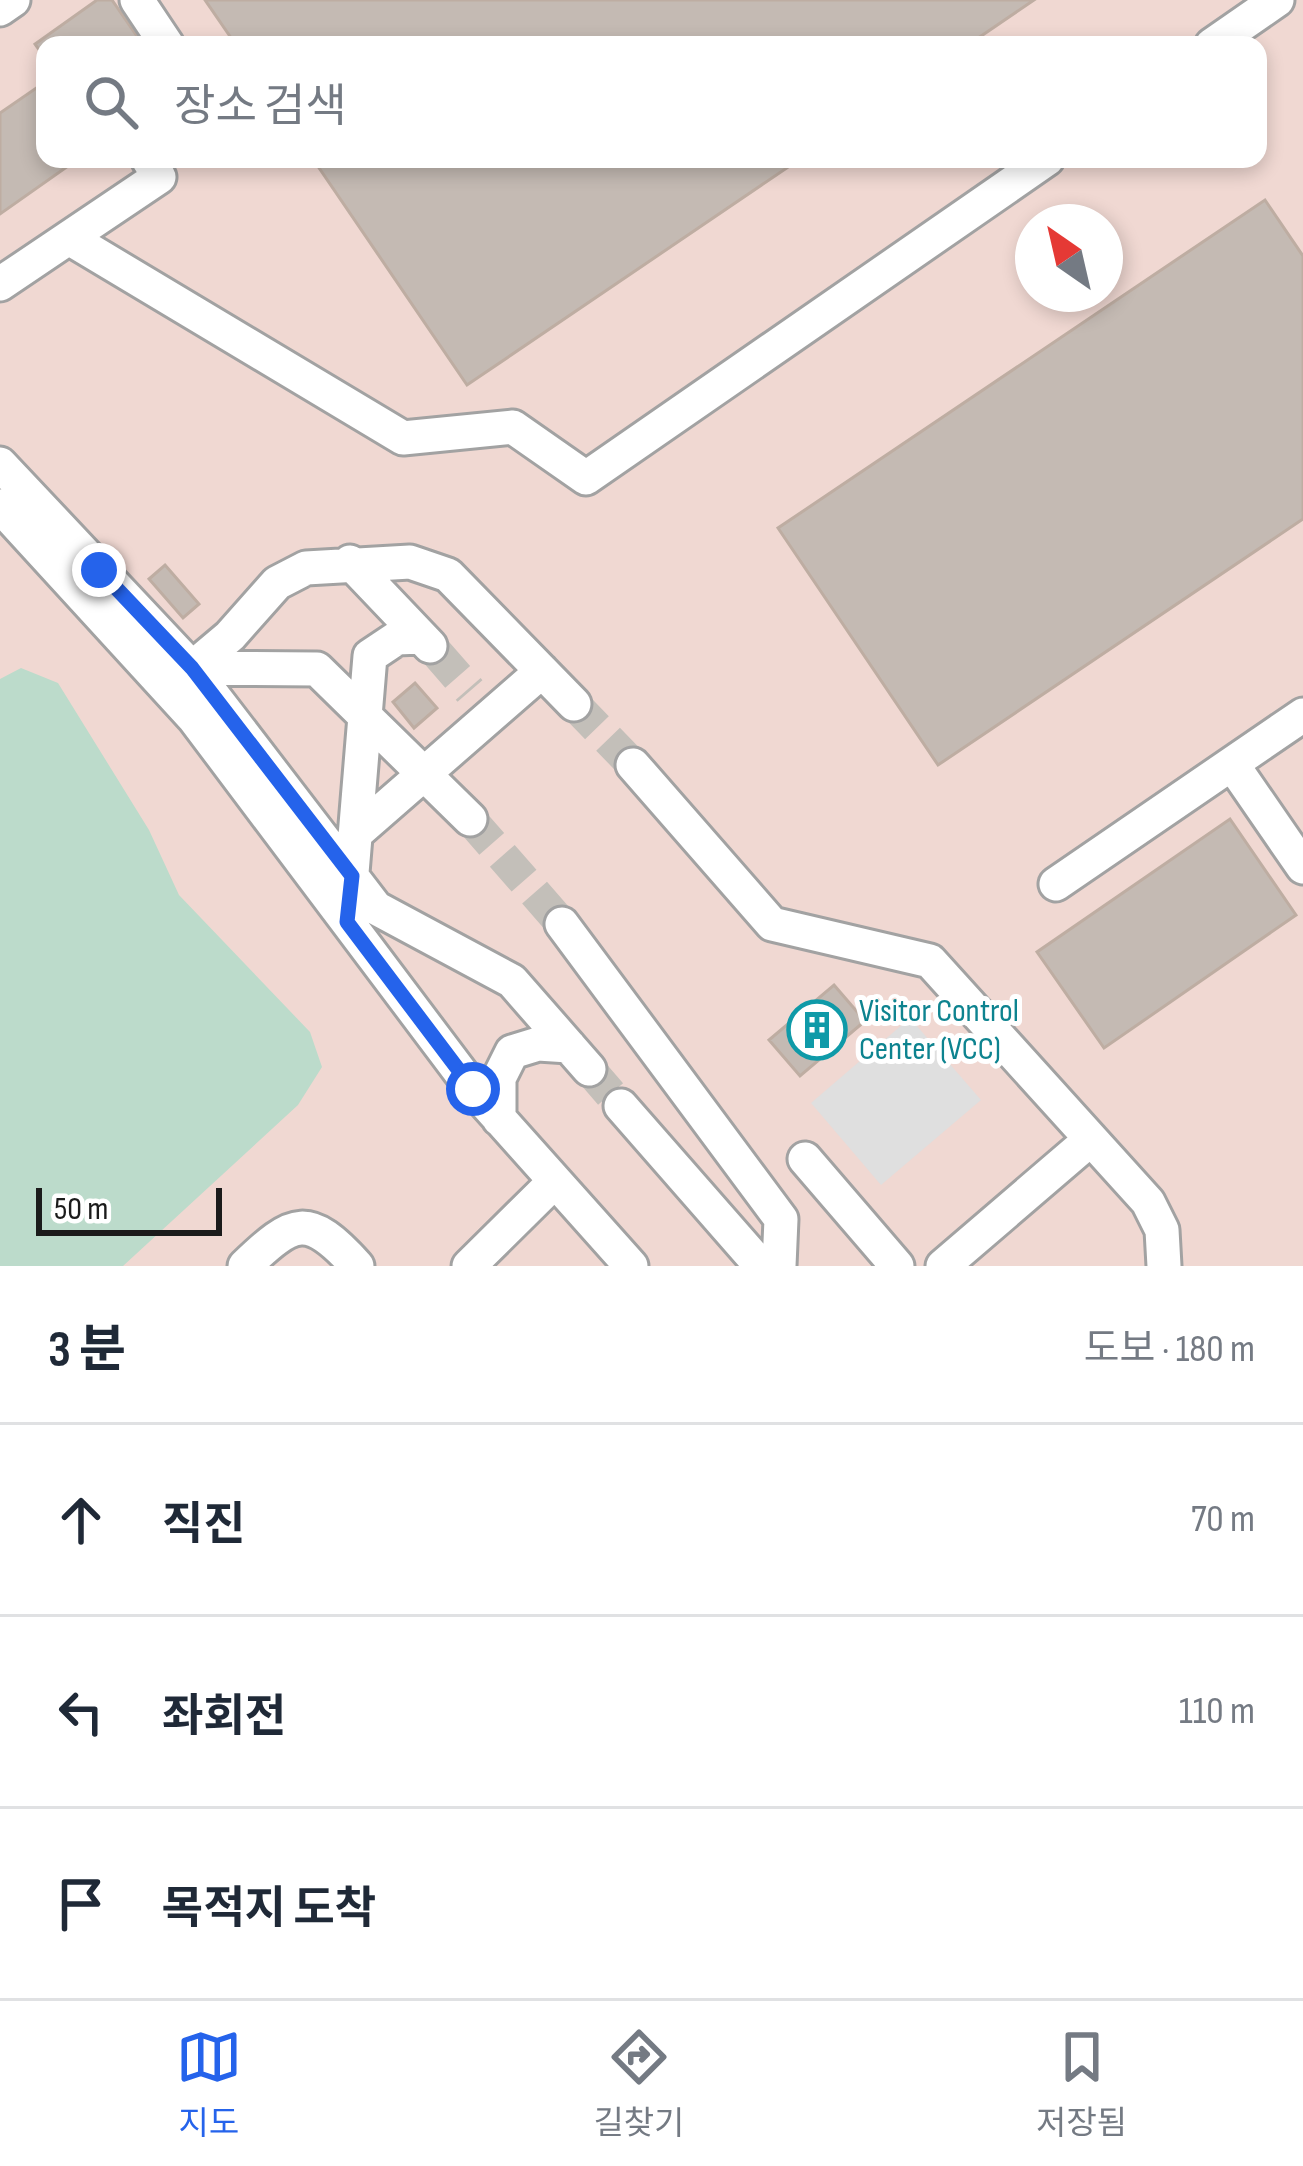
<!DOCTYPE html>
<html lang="ko">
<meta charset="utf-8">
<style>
:root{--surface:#fff;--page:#f2f2f3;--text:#1f2937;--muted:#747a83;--line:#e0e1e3;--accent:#2563eb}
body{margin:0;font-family:"Sofia Sans Condensed","Noto Sans KR",sans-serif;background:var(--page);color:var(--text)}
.compass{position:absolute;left:1015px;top:204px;width:108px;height:108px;border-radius:50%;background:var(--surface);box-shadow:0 6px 18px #0003;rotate:326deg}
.scale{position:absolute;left:36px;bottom:30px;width:186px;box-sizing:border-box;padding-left:12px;border:6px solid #1b1b1b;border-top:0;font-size:33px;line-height:42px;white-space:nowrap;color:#1b1b1b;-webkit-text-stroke:9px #fff;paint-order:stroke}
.stop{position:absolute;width:36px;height:36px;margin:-27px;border:9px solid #2563eb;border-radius:50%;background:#fff}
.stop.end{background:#2563eb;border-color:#fff;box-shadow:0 3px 12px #0008}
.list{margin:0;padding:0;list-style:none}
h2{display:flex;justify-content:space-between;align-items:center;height:156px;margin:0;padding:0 48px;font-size:51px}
h2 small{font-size:39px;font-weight:400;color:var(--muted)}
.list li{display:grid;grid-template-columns:78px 1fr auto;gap:36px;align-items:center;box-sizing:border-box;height:192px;padding:0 48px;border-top:3px solid var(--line)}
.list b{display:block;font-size:45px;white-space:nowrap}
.list em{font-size:39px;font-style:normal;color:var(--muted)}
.icon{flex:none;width:66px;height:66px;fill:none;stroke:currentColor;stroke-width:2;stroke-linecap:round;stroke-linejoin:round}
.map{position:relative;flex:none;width:1303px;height:1266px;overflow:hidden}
.search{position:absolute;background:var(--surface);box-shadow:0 6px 18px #0003;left:36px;right:36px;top:36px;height:132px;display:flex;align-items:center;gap:30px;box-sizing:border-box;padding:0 42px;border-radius:24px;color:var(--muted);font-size:45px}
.sheet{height:732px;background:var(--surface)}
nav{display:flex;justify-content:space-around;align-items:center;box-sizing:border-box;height:168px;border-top:3px solid var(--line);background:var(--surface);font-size:33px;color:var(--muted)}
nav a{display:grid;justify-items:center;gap:6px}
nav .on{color:var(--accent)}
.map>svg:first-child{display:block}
.military{fill:#f0d8d2;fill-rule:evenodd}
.wetland{fill:#bcdbcb}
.parking{fill:#dfdfdf}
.building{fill:#c4bab3;stroke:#beada2;stroke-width:3}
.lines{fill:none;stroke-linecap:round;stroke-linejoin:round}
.minor-tunnel{stroke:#c3bfb9;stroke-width:33;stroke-dasharray:33 16;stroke-linecap:butt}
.minor-casing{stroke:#a2a2a2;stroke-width:39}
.minor{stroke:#fff;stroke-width:33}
.route{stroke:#2563eb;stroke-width:15}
.labels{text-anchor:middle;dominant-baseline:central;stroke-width:10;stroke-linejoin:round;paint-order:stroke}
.culture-label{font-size:33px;fill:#0d838f;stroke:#fff;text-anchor:start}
</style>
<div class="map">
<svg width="1303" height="1266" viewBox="0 0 1303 1266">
<rect width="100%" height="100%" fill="#ede8e0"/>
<path class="military" d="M 0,0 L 1303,0 L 1303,1266 L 0,1266 ZM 45,45 L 1258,45 L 1258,159 L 45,159 ZM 1033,222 L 1105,222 L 1105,294 L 1033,294 Z"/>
<path class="wetland" d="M 21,668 L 58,683 L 149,830 L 179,895 L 310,1032 L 322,1067 L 298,1105 L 123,1266 L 0,1266 L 0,679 Z"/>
<path class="parking" d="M 910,1018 L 981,1100 L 881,1185 L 811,1103 Z"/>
<path class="building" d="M 97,0 L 112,0 L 143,45 L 45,45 L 45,58 L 35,44 Z
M 205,0 L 1034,0 L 968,45 L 236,45 Z
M 45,82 L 45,159 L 78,159 L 0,214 L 0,113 Z
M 313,159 L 800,159 L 467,385 Z
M 1265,200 L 1303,256 L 1303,519 L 938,765 L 778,528 Z
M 165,565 L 199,604 L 183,618 L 149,579 Z
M 415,683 L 437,708 L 414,728 L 393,702 Z
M 1230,819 L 1296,915 L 1104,1048 L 1037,952 Z
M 834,985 L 865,1021 L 800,1076 L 769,1040 Z"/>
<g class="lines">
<path class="minor-tunnel" d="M 436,652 L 470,691
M 574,704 L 633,765
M 470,819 L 562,924
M 589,1069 L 621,1106"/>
<g class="minor-casing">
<path id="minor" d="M 137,0 L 167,45
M 0,9 L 13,0
M 1212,45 L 1277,0
M 69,238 L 403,438 L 513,427 L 586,478 L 1047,159
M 0,284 L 159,177 L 148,159
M 0,464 L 192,668 L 230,636 L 277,583 L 306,568 L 410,562 L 448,575 L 574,704
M 0,506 L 194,718 L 473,1089 L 631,1266
M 350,562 L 430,646
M 192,668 L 376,908 L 512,981 L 589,1069
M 192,668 L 317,669 L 470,819
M 1232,764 L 1303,867
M 633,765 L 772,924 L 930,961 L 1148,1202 L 1162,1230 L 1164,1266
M 355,834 L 542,671
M 1056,884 L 1303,715
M 351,885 L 370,656 L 397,638 L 421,637
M 562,924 L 781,1219 L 779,1266
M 621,1106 L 761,1266
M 499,1119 L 499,1078 L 512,1052 L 538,1044 L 569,1046
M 805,1159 L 897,1266
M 245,1266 C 294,1219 308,1212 357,1266
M 469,1266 L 554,1182
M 943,1266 L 1091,1139"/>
</g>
<use href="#minor" class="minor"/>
</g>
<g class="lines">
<path class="route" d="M 99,570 L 192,668 L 352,876 L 347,922 L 473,1089"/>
</g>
<defs>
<g id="building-ring" transform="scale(3)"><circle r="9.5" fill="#fff" stroke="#0f9aa8" stroke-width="1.5"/><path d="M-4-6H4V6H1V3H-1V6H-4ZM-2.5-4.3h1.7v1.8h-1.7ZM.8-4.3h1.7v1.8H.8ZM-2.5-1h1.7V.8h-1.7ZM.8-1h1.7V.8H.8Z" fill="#0f9aa8"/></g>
</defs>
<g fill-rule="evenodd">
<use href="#building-ring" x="817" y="1030"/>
</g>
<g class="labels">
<g class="culture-label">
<text x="859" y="1011">Visitor Control<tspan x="859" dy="38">Center (VCC)</tspan></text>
</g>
</g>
</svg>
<svg class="compass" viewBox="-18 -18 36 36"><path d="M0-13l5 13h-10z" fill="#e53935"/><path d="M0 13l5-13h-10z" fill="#747a83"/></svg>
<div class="scale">50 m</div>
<div class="stop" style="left:473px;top:1089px"></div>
<div class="stop end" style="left:99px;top:570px"></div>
<div class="search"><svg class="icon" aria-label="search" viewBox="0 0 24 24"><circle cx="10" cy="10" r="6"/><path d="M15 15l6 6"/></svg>장소 검색</div>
</div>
<section class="sheet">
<h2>3 분<small>도보 · 180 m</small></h2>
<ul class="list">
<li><svg class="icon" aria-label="ahead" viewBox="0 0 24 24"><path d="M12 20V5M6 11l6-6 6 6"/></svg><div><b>직진</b></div><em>70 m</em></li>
<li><svg class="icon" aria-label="left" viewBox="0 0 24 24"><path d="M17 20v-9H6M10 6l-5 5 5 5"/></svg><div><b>좌회전</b></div><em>110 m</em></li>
<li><svg class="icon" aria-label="arrive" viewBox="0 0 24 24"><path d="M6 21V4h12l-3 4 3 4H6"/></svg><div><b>목적지 도착</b></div></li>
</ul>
</section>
<nav>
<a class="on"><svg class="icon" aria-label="map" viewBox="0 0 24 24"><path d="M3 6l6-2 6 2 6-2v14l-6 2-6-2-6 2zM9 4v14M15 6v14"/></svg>지도</a>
<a><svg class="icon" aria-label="directions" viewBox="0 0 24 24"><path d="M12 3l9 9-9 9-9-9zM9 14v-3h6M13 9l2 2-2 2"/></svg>길찾기</a>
<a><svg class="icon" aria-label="saved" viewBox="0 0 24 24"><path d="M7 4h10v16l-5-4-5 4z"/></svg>저장됨</a>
</nav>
